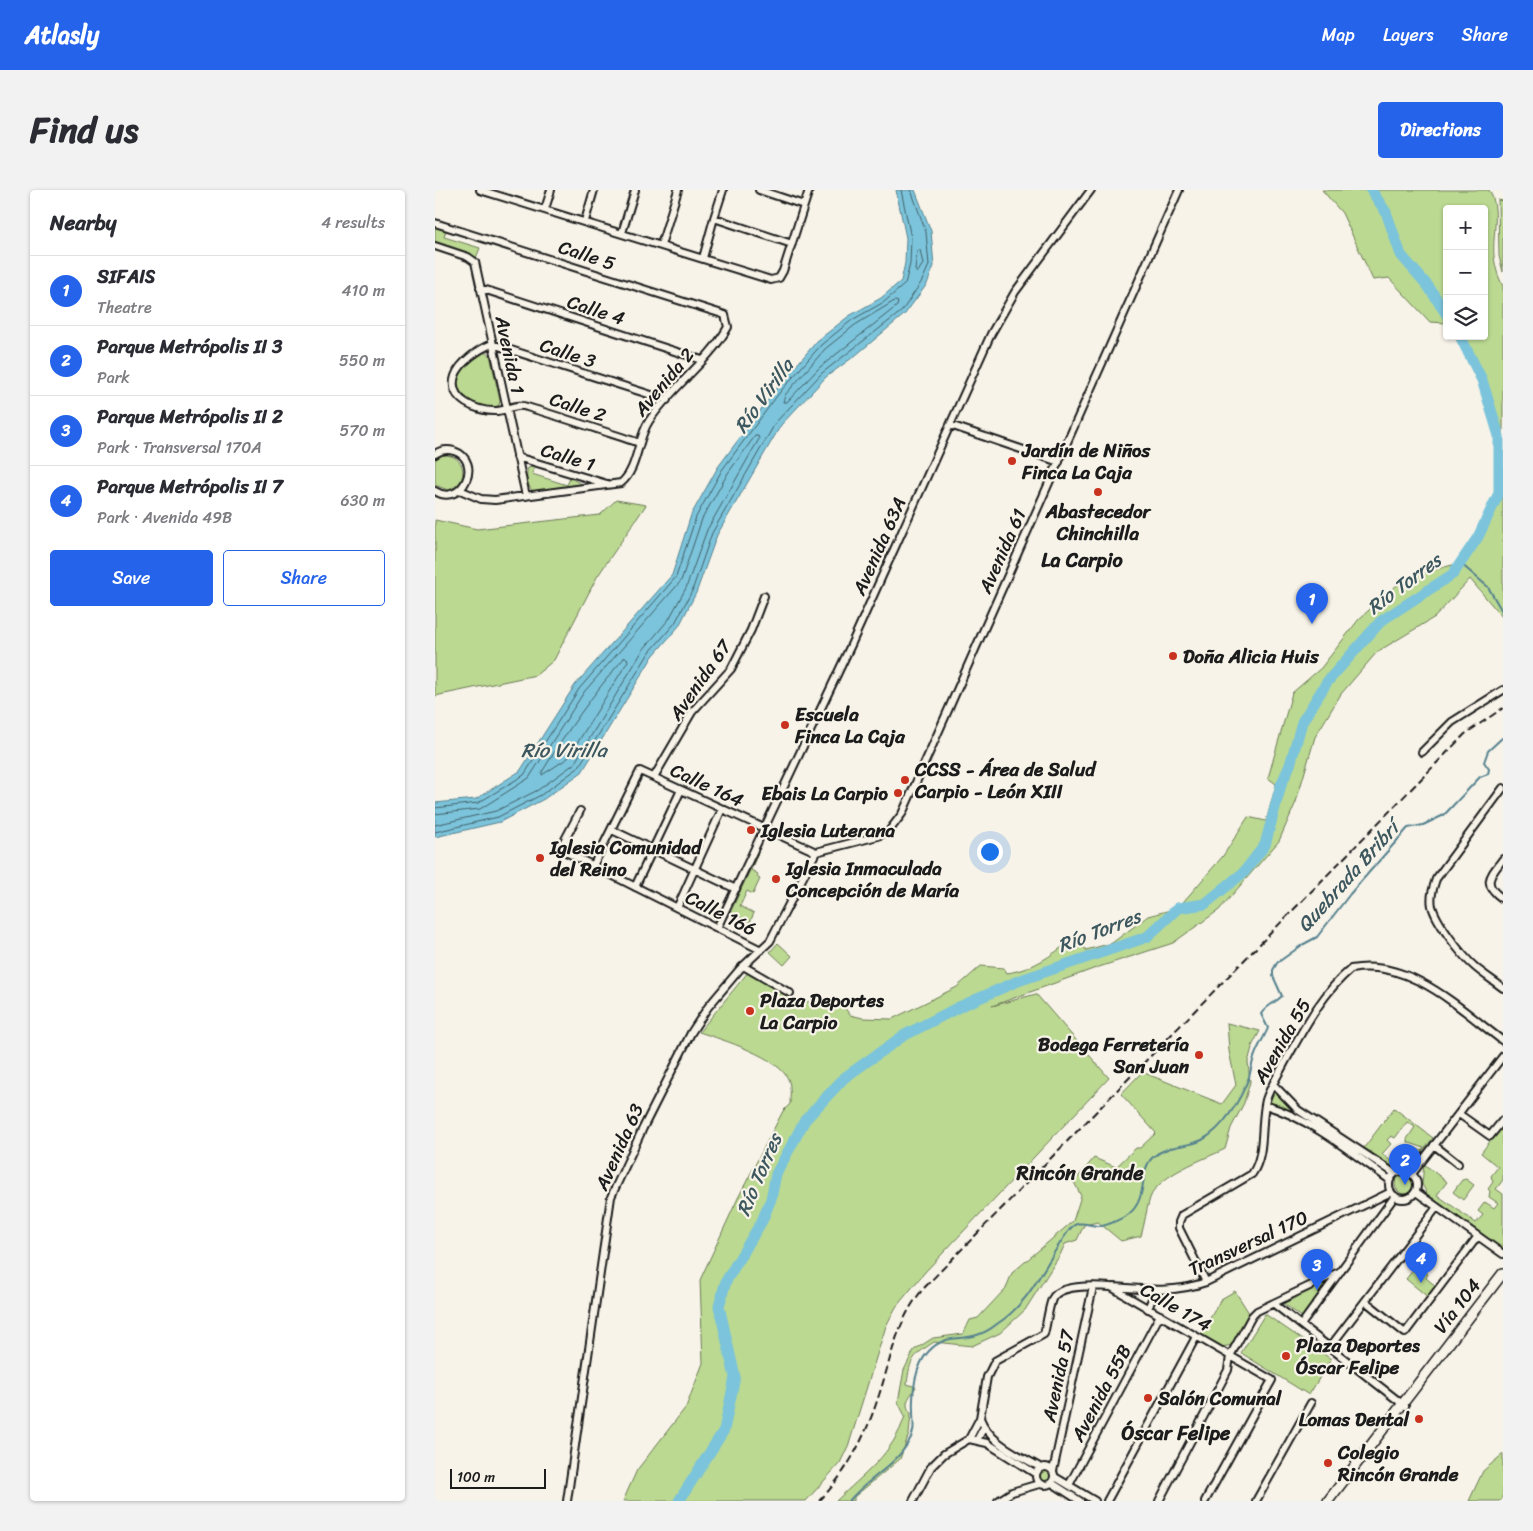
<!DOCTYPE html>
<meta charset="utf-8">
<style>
:root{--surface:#fff;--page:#f2f2f3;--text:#2b2b33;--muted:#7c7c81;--line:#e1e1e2;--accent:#2563eb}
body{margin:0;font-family:Sriracha,sans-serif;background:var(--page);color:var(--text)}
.controls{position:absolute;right:15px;top:15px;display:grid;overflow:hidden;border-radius:5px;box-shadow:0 1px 4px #0004}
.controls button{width:45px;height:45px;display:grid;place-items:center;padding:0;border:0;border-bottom:1px solid var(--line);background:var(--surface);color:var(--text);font:25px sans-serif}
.scale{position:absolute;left:15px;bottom:12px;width:96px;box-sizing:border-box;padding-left:5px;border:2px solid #1c1c1c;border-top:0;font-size:14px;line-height:18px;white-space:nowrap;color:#1c1c1c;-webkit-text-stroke:4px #f7f3e8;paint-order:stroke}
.you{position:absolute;left:554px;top:661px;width:18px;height:18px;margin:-12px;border:4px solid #fff;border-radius:50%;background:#1a73e8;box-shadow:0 0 0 8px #1a73e833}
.badge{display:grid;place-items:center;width:32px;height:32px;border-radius:50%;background:var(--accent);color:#fff;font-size:16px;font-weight:700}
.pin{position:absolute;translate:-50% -41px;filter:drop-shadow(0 1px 2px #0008)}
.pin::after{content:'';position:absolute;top:26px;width:18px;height:15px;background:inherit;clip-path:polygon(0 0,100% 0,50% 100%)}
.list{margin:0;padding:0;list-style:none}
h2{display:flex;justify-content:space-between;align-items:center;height:65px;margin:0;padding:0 20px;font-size:21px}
h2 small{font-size:16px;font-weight:400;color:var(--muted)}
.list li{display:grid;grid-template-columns:32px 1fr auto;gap:15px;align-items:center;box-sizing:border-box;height:70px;padding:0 20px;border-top:1px solid var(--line)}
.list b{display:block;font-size:19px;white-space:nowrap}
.list p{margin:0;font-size:16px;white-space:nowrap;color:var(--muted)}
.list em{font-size:16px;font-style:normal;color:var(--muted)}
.actions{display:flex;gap:10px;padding:15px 20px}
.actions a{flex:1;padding:11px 0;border:1px solid var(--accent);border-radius:5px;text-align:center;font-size:18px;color:var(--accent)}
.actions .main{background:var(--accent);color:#fff}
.icon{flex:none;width:28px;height:28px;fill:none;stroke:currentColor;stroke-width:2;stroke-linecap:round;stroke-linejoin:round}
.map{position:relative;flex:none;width:1068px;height:1311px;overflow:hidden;border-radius:5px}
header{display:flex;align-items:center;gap:30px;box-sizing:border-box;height:70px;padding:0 25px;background:var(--accent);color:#fff}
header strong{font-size:24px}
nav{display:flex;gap:28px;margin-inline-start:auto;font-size:18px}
.intro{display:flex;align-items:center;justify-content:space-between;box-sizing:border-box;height:120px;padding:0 30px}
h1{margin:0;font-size:35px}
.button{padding:12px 22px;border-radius:5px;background:var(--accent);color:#fff;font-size:18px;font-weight:700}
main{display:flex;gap:30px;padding:0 30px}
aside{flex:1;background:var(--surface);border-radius:5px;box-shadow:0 1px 4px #0004}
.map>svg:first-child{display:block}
.green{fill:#bbd991;stroke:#6c7a56;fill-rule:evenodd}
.water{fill:#7bc4db;stroke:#55818f}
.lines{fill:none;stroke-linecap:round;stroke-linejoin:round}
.shore{stroke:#425f68;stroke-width:1}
.stream{stroke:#55818f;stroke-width:2}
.river{stroke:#7bc4db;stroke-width:11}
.street-casing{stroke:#1c1c1c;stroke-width:10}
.secondary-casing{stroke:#1c1c1c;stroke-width:12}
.street{stroke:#f7f3e8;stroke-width:6}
.secondary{stroke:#f7f3e8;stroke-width:9}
.rail{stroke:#1c1c1c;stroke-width:2;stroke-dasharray:8 4;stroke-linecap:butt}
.poi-dot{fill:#c8321e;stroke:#f7f3e8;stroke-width:2}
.labels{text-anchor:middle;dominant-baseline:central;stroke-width:4.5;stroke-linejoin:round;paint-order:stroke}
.street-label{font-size:19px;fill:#1c1c1c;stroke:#f7f3e8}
.poi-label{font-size:19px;font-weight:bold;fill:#1c1c1c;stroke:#f7f3e8;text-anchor:start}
.water-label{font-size:20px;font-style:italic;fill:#3d575f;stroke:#f7f3e8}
.neighbourhood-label{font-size:20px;font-weight:bold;fill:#1c1c1c;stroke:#f7f3e8}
</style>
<header>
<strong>Atlasly</strong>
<nav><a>Map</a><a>Layers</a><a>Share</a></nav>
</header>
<div class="intro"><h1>Find us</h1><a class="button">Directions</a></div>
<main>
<aside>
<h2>Nearby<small>4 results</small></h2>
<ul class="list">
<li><span class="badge">1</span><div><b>SIFAIS</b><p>Theatre</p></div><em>410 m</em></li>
<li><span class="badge">2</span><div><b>Parque Metrópolis II 3</b><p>Park</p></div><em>550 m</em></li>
<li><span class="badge">3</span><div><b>Parque Metrópolis II 2</b><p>Park · Transversal 170A</p></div><em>570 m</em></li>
<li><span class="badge">4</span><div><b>Parque Metrópolis II 7</b><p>Park · Avenida 49B</p></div><em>630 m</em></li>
</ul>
<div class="actions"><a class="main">Save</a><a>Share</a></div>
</aside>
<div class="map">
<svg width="1068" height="1311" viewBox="0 0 1068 1311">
<rect width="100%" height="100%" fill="#f7f3e8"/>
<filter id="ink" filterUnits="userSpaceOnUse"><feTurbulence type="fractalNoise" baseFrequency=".02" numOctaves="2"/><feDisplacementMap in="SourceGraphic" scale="10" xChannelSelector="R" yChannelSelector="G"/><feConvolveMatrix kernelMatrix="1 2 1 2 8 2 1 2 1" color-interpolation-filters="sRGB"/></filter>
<g filter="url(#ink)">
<path class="green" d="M 887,0 L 1054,0 C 1066,19 1057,44 1059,66 C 1060,77 1063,87 1068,96 L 1068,428 L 1035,389 L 1000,427 L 942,462 L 906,504 L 880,547 L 861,612 L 844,651 L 784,720 L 738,753 L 661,778 L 557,816 L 601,804 L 674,888 L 490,1082 L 461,1117 L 451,1136 L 414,1254 L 405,1273 L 371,1311 L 188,1311 L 202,1280 L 251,1217 L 268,1173 L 265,1090 L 303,1008 L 348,921 L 355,914 C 355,908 356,897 354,891 C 345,867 288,850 264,842 L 314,781 L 354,807 L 393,817 L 403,809 L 415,825 L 428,828 L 457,829 L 522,797 L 546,776 L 569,778 L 572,783 C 600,779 620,763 641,746 L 651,760 L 677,753 L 713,726 L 743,718 L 788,666 L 813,627 L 831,631 L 841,594 L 833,588 L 857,503 L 886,478 L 924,429 L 971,387 L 1025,373 L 1043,347 L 1064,303 L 1064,246 L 1047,190 L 1025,146 L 1049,146 L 1049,19 L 1012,19 L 1012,133 L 995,132 L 954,88 L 938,90 L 907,23 Z
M 1063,10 L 1068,11 L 1068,82 L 1064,66 Z
M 0,37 L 11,40 L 9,47 L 45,58 L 41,68 L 0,53 Z
M 49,162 L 55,165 L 65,211 L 64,215 L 60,217 C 54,218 47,215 41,213 C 6,203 24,172 49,162 Z
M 7,265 C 31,263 36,293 13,300 L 0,295 L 0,270 Z
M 100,276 L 97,284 L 132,295 L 135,288 L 147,294 L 98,301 C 92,296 90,285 93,278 Z
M 181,310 L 211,315 L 162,387 L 119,470 L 101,485 L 0,506 L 0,330 L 42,339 L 165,325 Z
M 323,663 L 316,680 L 323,684 L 322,687 L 325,689 L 318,704 L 312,701 L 305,716 L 319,723 L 315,732 L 295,723 Z
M 343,753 L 357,766 L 349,775 L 335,762 Z
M 792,833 L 825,841 L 818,854 L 813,872 L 815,892 L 809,913 L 796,938 L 790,959 C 768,970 724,984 715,1008 C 711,1020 710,1033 706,1046 L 686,1051 L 663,1032 L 649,1035 L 642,1050 L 630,1054 L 625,1065 L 590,1120 L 565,1143 L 537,1156 L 499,1152 C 478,1166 475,1168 472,1194 L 481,1197 C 475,1207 467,1213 476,1223 L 474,1244 L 465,1269 L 419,1307 L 419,1311 L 401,1311 C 429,1284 458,1264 470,1226 L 463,1212 L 469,1180 L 479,1160 L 498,1148 L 528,1144 L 535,1130 L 543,1128 L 571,1098 L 577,1083 L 638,1031 L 646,1006 L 639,992 L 659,968 L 681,977 L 701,958 L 705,958 L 721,943 L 686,904 L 707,882 L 787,914 L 801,895 L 794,861 Z
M 839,898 L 853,916 L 868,927 L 867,929 L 832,914 Z
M 959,918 L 998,948 L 977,975 L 967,973 L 959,980 L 928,959 ZM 972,932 L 980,937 L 972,949 L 972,952 L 989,958 L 987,961 L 971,954 L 981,965 L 977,970 L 966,961 L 957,972 L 947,964 L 956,954 L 952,950 L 956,946 L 960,948 Z
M 1068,934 L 1068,990 L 1061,999 L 1068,1004 L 1068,1059 L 992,1004 L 987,994 L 989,974 L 1012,992 L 1002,1005 L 1041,1033 L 1048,1025 L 1043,1021 L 1050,1012 L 1059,1018 L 1063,1013 L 1054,1007 L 1055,1001 L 1053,999 L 1058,992 L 1056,986 L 1063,977 L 1046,963 Z
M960 994a10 10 0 1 1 20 0a10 10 0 1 1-20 0Z
M 1031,989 L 1039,995 L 1028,1010 L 1018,1002 L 1027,990 Z
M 982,1075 L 993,1084 L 991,1088 L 1002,1097 L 994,1108 L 971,1089 Z
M 900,1087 L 868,1128 L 848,1113 Z
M 800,1101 L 814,1123 L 797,1155 L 787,1157 L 766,1144 L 786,1109 Z
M 830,1124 L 896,1169 L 874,1205 L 806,1163 Z
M 1068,1264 L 1068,1311 L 1034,1311 L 1048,1281 Z
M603 1286a7 7 0 1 1 14 0a7 7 0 1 1-14 0Z"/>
<path class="water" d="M 461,0 L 480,0 L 496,41 L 499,76 L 492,94 L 470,124 L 421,165 L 391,187 L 346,235 L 282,345 L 261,403 L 244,436 L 218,466 L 147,582 L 109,609 L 65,632 L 0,647 L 0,613 L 41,609 L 85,581 L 140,495 L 237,385 L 256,325 L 283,277 L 342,198 L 382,151 L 414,126 L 446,108 L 466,91 L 470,73 L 471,48 Z"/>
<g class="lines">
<path class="shore" d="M 485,60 L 488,74 L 482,83 L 480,80 L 482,62 Z
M 460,111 L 463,112 L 462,116 L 384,178 L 352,212 L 348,212 L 350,205 L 390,159 L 420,135 Z
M 189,468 L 192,468 L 193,471 L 133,568 L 107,585 L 107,582 C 132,541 158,504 189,468 Z
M 0,618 L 43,613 L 89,585 L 144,499 L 241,387 L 261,327 L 287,280 L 345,202 L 386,155 L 417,130 L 449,112 L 470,94 L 475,74 L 476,48 L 466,0
M 0,624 L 45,619 L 94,588 L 149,502 L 246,391 L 267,329 L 293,283 L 320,246 L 323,246 L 324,249 L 272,340 L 251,398 L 234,429 L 208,460 L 139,574 L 103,600 L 61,621 L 0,635
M 0,642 L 63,627 L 106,605 L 143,578 L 214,463 L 240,433 L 257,401 L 277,343 L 341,232 L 387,183 L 467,121 L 487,91 L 494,75 L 491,42 L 476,0"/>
<path class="stream" d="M 1025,373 L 1053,397 L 1068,423
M 414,1311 C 431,1290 459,1277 473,1253 C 481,1241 478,1234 478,1221 C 477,1202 480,1175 494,1161 C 510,1144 524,1151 542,1145 C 549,1143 557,1138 562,1134 C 598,1111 610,1071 635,1039 C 644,1028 655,1037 666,1036 C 674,1035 688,1028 694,1024 C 714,1007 703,981 718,967 C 733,954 751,958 767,950 C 789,938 806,909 814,887 C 816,880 817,872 820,865 C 823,856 829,848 833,838 L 826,824 C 832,815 839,814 847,806 L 838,786 L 838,780 L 842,773 L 867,755 L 882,747 L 915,704 L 973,638 L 988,635 L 1009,625 L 1045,587 L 1053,584 L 1054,579 L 1049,572 L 1053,561 L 1067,548"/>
<path class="river" d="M 936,0 L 951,22 L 966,65 L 993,96 L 1012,125
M 244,1311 L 289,1240 L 300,1187 L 284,1116 L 291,1091 L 327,1031 L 336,1009 L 341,984 L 370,930 L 409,888 L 468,846 L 524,817 L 583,791 L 712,747 L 743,718 L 770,714 L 809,682 L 830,655 L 846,595 L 855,575 L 867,532 L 892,492 L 946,431 L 1018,384 L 1043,347 L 1064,303 L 1064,246 L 1047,190 L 1025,146"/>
<g class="street-casing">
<path id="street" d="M 45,0 L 336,90 L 344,88 L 348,81 L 374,0
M 288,0 L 279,28 L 357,54
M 324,0 L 369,15
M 110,19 L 116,0
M 150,31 L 159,0
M 0,33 L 284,123 L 290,125 L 293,137 C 273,173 236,197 214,231 C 202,249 203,279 186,293 L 60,310 L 46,309 L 25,300
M 187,43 L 200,0
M 226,55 L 243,0
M 0,56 L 33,67 L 40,72 L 91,306
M 268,68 L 279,28
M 45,98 L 267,170
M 515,235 L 624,272
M 205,253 C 167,241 130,228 92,217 C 81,213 73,220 62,221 C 43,222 12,210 20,186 C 25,172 44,159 57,154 L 232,210
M 0,264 C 6,260 12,259 19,261 C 49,271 27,318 0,301
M 82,267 L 172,294
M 987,562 L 1017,532 L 1068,500
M 219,587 L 257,522 L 296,479 L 316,440 L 329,406
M 1068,598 L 1001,689 C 998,698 995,707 997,716 C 1001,732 1027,766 1040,777 C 1048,784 1059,791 1068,798
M 145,621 L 125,659 L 326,760
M 177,640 L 301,699
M 381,662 L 443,646 L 454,641 L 467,624 L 744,0
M 1068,669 C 1055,686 1046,694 1068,709
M 158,676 L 205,581 L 381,662
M 200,697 L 246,600
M 242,718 L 287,619
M 282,738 L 416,455 L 556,144 L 580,102 L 656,0
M 308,776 L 355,803
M 838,894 L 863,920 L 959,983
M 830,915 C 876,929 917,963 955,990
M 1024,924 L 1055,946 L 1068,930
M 999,955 L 1023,974
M954 995a14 14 0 1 1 28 0a14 14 0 1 1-28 0Z
M 977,984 L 1068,866
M 981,1002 L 1068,1064
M 771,1092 L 744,1038 L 744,1032 L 747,1025 L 817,984 C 831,964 825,934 831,910 C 835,897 844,884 850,872 C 868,840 887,803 916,779 C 975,768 1025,819 1068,851
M 679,1097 C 712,1100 740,1103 771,1092 L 956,1002
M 930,1111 L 970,1143 L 1043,1046
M 839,1114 L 970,1216
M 713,1119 L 720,1101
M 866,1135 L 960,1006
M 895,1157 L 1002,1017
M 545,1228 C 555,1254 583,1264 606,1278
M 534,1249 L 552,1253 L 601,1284
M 542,1250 L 549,1237
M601 1286a9 9 0 1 1 18 0a9 9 0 1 1-18 0Z
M 618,1281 L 658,1097
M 620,1287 L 660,1311
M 617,1293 L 645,1311
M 634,1295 L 725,1125
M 132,1311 L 176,1007 L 208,938 L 256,843 L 273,817 L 305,779 L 335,751 L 381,662
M 478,1311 L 496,1277 L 509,1264 L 534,1249 L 545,1228 L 552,1187 L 560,1171 L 609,1144 C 612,1133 613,1120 617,1109 C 624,1094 662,1096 676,1097 L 837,1190 L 770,1311
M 563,1311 L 577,1302 L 604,1294
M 672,1311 L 761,1147
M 724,1311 L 793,1180 L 795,1166 L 817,1126 L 822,1121 L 906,1081
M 821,1311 L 876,1213"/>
</g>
<g class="secondary-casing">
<path id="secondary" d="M 893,1311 L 1068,1083"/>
</g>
<use href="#street" class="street"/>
<use href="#secondary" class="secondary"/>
<path class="rail" d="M 384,1311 C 413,1282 432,1243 444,1205 C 457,1166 461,1132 488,1099 L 1030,544 L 1068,518"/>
</g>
</g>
<g class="poi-dot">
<circle cx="577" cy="271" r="5"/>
<circle cx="663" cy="302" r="5"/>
<circle cx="738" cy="466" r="5"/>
<circle cx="350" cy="535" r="5"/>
<circle cx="470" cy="590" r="5"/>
<circle cx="463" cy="603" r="5"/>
<circle cx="316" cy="640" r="5"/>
<circle cx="105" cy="668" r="5"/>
<circle cx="341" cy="689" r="5"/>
<circle cx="315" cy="821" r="5"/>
<circle cx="764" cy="865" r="5"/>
<circle cx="851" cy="1166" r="5"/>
<circle cx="713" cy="1208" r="5"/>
<circle cx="984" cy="1229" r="5"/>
<circle cx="893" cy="1273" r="5"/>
</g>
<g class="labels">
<g class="street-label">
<text transform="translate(152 65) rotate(18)">Calle 5</text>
<text transform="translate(161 120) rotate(18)">Calle 4</text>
<text transform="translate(133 163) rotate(18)">Calle 3</text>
<text transform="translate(75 165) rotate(78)">Avenida 1</text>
<text transform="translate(229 192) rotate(-50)">Avenida 2</text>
<text transform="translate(143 217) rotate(18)">Calle 2</text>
<text transform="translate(133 267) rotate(17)">Calle 1</text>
<text transform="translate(444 356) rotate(-66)">Avenida 63A</text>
<text transform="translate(567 361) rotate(-66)">Avenida 61</text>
<text transform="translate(265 490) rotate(-55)">Avenida 67</text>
<text transform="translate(272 595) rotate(25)">Calle 164</text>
<text transform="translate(286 723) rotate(27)">Calle 166</text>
<text transform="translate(847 851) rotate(-60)">Avenida 55</text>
<text transform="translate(184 957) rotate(-66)">Avenida 63</text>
<text transform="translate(813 1053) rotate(-25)">Transversal 170</text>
<text transform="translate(1022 1116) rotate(-52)">Vía 104</text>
<text transform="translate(741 1117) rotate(30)">Calle 174</text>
<text transform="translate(623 1186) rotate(-78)">Avenida 57</text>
<text transform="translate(666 1203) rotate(-62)">Avenida 55B</text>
</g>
<g class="poi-label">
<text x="587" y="260">Jardín de Niños<tspan x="587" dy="22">Finca La Caja</tspan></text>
<text x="663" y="321" text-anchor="middle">Abastecedor<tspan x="663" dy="22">Chinchilla</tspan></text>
<text x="748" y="466">Doña Alicia Huis</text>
<text x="360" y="524">Escuela<tspan x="360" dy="22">Finca La Caja</tspan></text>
<text x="480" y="579">CCSS - Área de Salud<tspan x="480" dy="22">Carpio - León XIII</tspan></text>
<text x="453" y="603" text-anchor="end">Ebais La Carpio</text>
<text x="326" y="640">Iglesia Luterana</text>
<text x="115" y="657">Iglesia Comunidad<tspan x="115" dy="22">del Reino</tspan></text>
<text x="351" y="678">Iglesia Inmaculada<tspan x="351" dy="22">Concepción de María</tspan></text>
<text x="325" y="810">Plaza Deportes<tspan x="325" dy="22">La Carpio</tspan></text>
<text x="754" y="854" text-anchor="end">Bodega Ferretería<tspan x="754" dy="22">San Juan</tspan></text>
<text x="861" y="1155">Plaza Deportes<tspan x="861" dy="22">Óscar Felipe</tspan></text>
<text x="723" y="1208">Salón Comunal</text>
<text x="974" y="1229" text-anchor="end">Lomas Dental</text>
<text x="903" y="1262">Colegio<tspan x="903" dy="22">Rincón Grande</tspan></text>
</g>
<g class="water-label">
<text transform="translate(329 206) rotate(-54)">Río Virilla</text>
<text transform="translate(969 394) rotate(-37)">Río Torres</text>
<text x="129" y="560">Río Virilla</text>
<text transform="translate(913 687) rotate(-48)">Quebrada Bribrí</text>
<text transform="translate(664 741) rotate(-21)">Río Torres</text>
<text transform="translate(324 985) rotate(-67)">Río Torres</text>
</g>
<g class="neighbourhood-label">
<text x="647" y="370">La Carpio</text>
<text x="645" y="983">Rincón Grande</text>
<text x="741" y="1243">Óscar Felipe</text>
</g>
</g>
</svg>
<div class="controls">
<button>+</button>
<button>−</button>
<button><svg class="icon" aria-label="layers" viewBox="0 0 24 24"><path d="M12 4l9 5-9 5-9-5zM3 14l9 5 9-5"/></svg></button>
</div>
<div class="scale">100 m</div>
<div class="you"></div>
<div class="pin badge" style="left:877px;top:434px">1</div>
<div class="pin badge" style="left:970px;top:995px">2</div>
<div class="pin badge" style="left:882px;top:1100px">3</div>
<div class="pin badge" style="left:986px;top:1093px">4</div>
</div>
</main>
